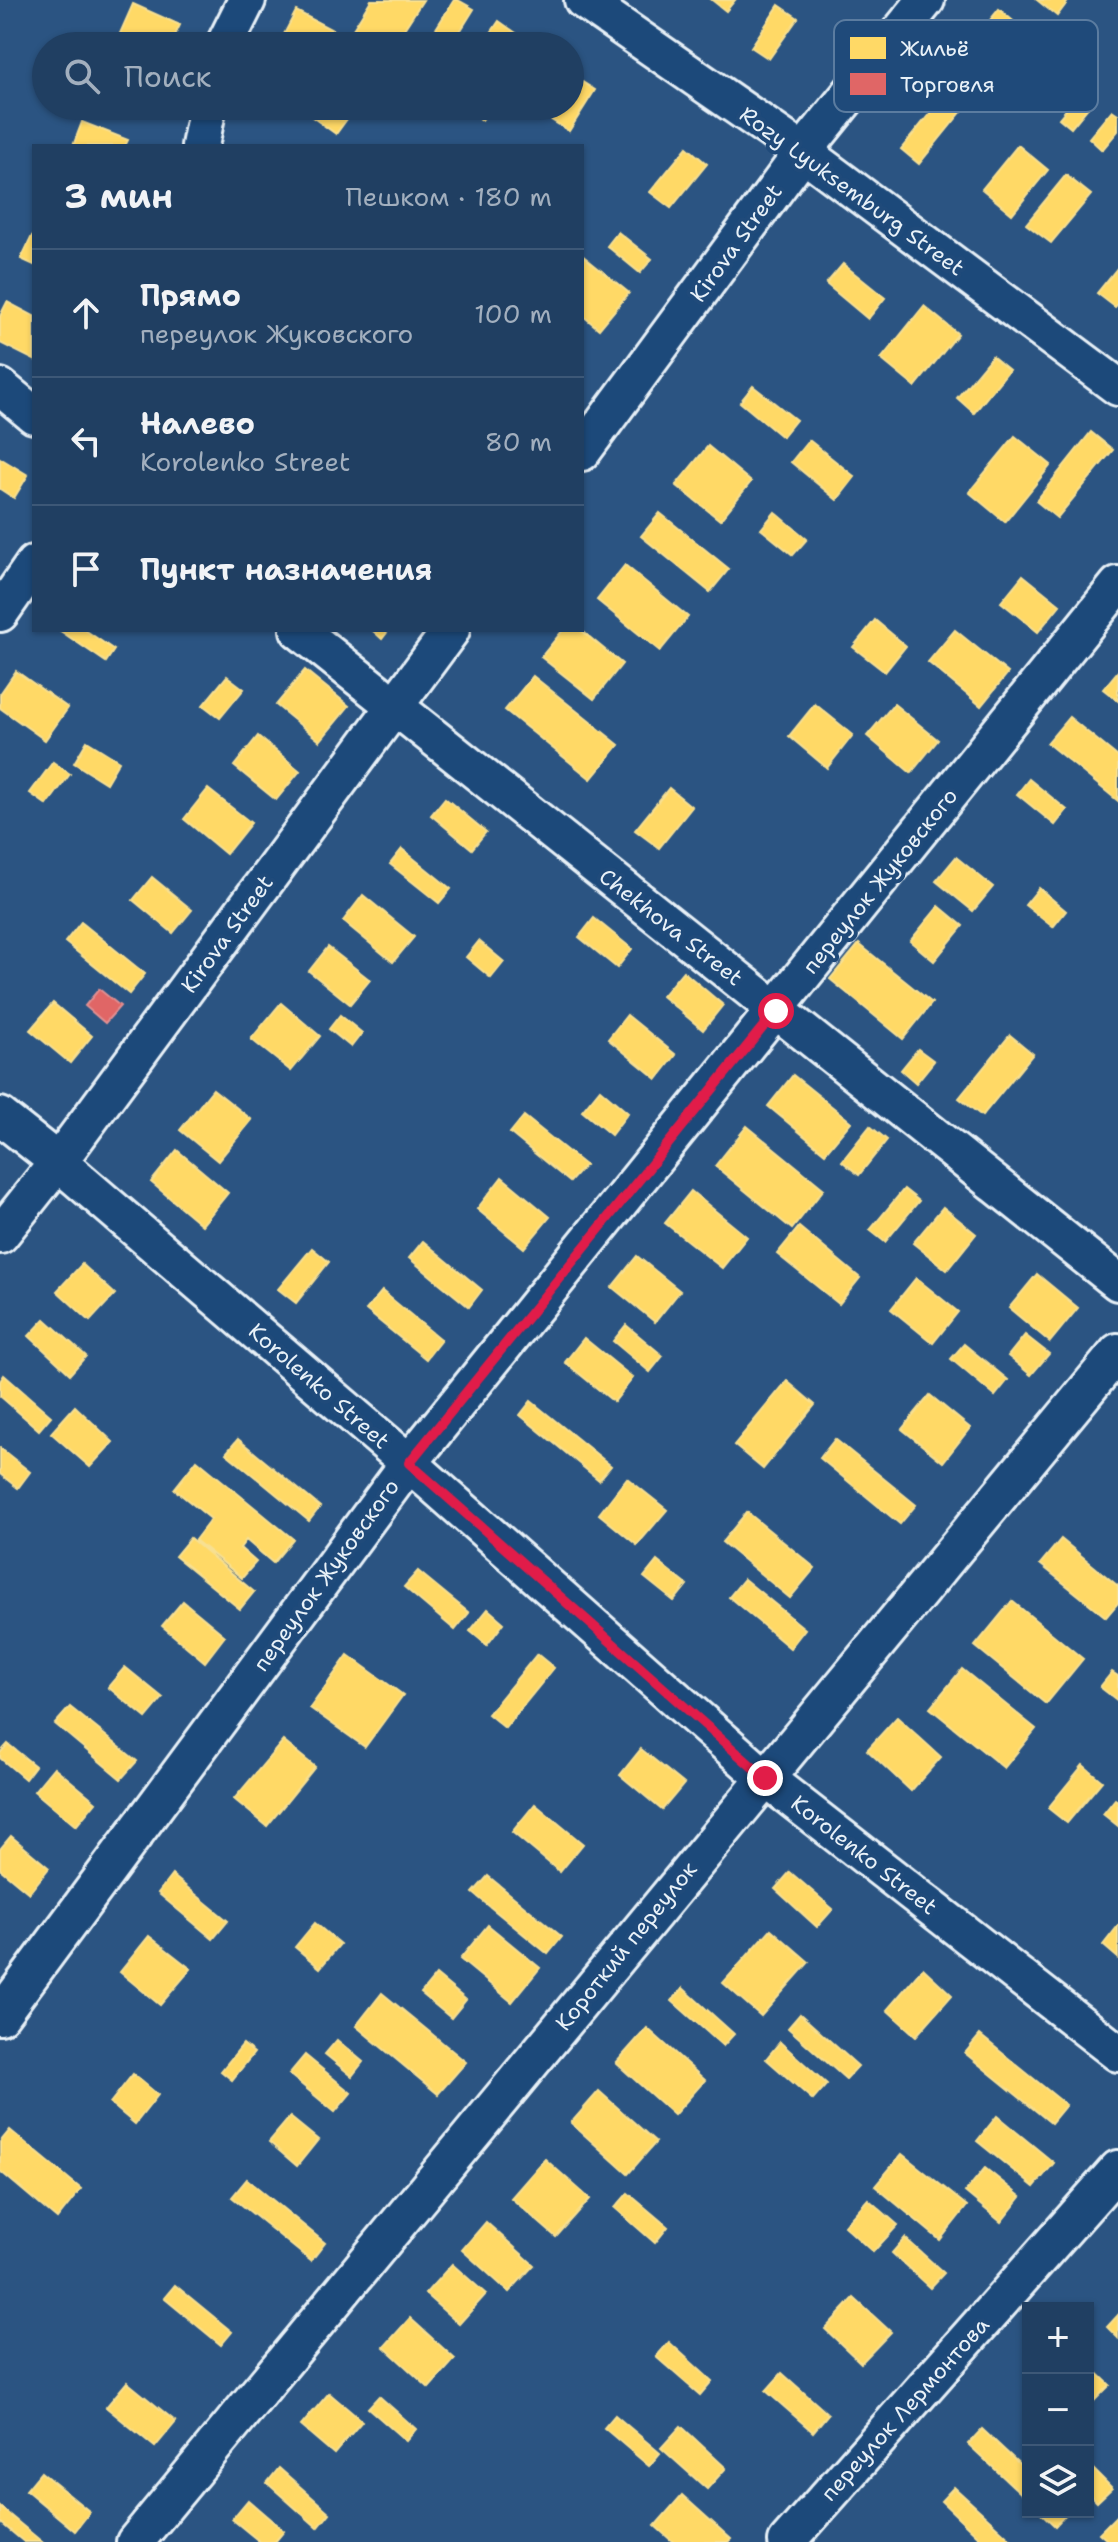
<!DOCTYPE html>
<html lang="ru">
<meta charset="utf-8">
<style>
:root{--surface:#203f62;--page:#284668;--text:#f1f3f6;--muted:#a2afbe;--line:#3d5877}
body{margin:0;font-family:"Shantell Sans",sans-serif;background:var(--page);color:var(--text)}
.controls{position:absolute;right:24px;bottom:24px;display:grid;overflow:hidden;border-radius:0px;box-shadow:0 2px 6px #0004}
.controls button{width:72px;height:72px;display:grid;place-items:center;padding:0;border:0;border-bottom:2px solid var(--line);background:var(--surface);color:var(--text);font:40px sans-serif}
.stop{position:absolute;width:24px;height:24px;margin:-18px;border:6px solid #e11d48;border-radius:50%;background:#fff}
.stop.end{background:#e11d48;border-color:#fff;box-shadow:0 2px 8px #0008}
.list{margin:0;padding:0;list-style:none}
h2{display:flex;justify-content:space-between;align-items:center;height:104px;margin:0;padding:0 32px;font-size:34px}
h2 small{font-size:26px;font-weight:400;color:var(--muted)}
.list li{display:grid;grid-template-columns:52px 1fr auto;gap:24px;align-items:center;box-sizing:border-box;height:128px;padding:0 32px;border-top:2px solid var(--line)}
.list b{display:block;font-size:30px;white-space:nowrap}
.list p{margin:0;font-size:26px;white-space:nowrap;color:var(--muted)}
.list em{font-size:26px;font-style:normal;color:var(--muted)}
.icon{flex:none;width:44px;height:44px;fill:none;stroke:currentColor;stroke-width:2;stroke-linecap:round;stroke-linejoin:round}
.map{position:relative;flex:none;width:1118px;height:2542px;overflow:hidden}
.search{position:absolute;background:var(--surface);box-shadow:0 2px 6px #0004;left:32px;top:32px;width:552px;height:88px;display:flex;align-items:center;gap:20px;box-sizing:border-box;padding:0 28px;border-radius:44px;color:var(--muted);font-size:30px}
.panel{position:absolute;background:var(--surface);box-shadow:0 2px 6px #0004;left:32px;top:144px;width:552px;height:488px;border-radius:0px}
.map>svg:first-child{display:block}
.homes{fill:#ffd966;stroke:#f8e092;stroke-width:2}
.shops{fill:#e06666;stroke:#e29092;stroke-width:2}
.lines{fill:none;stroke-linecap:round;stroke-linejoin:round}
.minor-casing{stroke:#e8f1f8;stroke-width:42}
.minor{stroke:#1f4a7a;stroke-width:36}
.route{stroke:#e11d48;stroke-width:10}
.labels{text-anchor:middle;dominant-baseline:central;stroke-width:8;stroke-linejoin:round;paint-order:stroke}
.street-label{font-size:22px;fill:#e8f1f8;stroke:#1f4a7a}
.key{fill:#1f4a7a;stroke:#5b7ca0;stroke-width:2}
.key-label{font-size:22px;fill:#e8f1f8}
</style>
<div class="map">
<svg width="1118" height="2542" viewBox="0 0 1118 2542">
<rect width="100%" height="100%" fill="#2b5482"/>
<filter id="ink" filterUnits="userSpaceOnUse"><feTurbulence type="fractalNoise" baseFrequency=".0125" numOctaves="2"/><feDisplacementMap in="SourceGraphic" scale="16" xChannelSelector="R" yChannelSelector="G"/><feConvolveMatrix kernelMatrix="1 2 1 2 8 2 1 2 1" color-interpolation-filters="sRGB"/></filter>
<g filter="url(#ink)">
<path class="homes" d="M 371,0 L 423,0 L 393,46 L 369,46 L 350,34 Z
M 454,0 L 458,0 L 474,9 L 451,46 L 425,46 Z
M 712,0 L 735,0 L 726,11 Z
M 1037,0 L 1069,0 L 1057,16 Z
M 133,4 L 180,25 L 170,46 L 135,46 L 118,38 Z
M 779,5 L 798,18 L 769,59 L 751,47 Z
M 999,9 L 1036,40 L 1014,67 L 977,36 Z
M 296,11 L 340,34 L 334,46 L 296,46 L 282,38 Z
M 499,21 L 533,45 L 532,46 L 482,46 Z
M 570,74 L 595,90 L 569,131 L 534,109 L 535,106 L 570,106 Z
M 1083,89 L 1095,99 L 1071,128 L 1059,118 Z
M 949,90 L 967,105 L 919,164 L 901,149 Z
M 297,106 L 329,106 L 347,119 L 336,134 Z
M 462,106 L 491,106 L 482,120 Z
M 1112,110 L 1118,114 L 1118,131 L 1102,150 L 1089,138 Z
M 82,122 L 128,140 L 125,146 L 73,146 Z
M 1018,145 L 1048,170 L 1012,214 L 982,189 Z
M 687,147 L 707,164 L 671,208 L 650,192 Z
M 1066,175 L 1091,195 L 1051,243 L 1026,224 Z
M 618,232 L 652,259 L 640,273 L 607,246 Z
M 32,236 L 34,237 L 34,265 L 21,259 Z
M 582,255 L 629,293 L 599,329 L 582,315 Z
M 843,264 L 885,298 L 868,319 L 826,284 Z
M 1118,267 L 1118,304 L 1115,307 L 1097,293 Z
M 7,302 L 34,316 L 34,360 L 0,343 L 0,316 Z
M 924,306 L 958,334 L 915,387 L 881,359 Z
M 992,356 L 1009,370 L 974,413 L 957,398 Z
M 753,386 L 796,420 L 782,437 L 740,402 Z
M 1091,432 L 1113,450 L 1057,518 L 1036,501 Z
M 1015,436 L 1051,465 L 1005,522 L 969,492 Z
M 809,440 L 855,477 L 837,500 L 791,462 Z
M 708,446 L 751,482 L 720,520 L 676,485 Z
M 0,458 L 28,475 L 14,498 L 0,489 Z
M 775,512 L 807,539 L 793,555 L 761,529 Z
M 660,513 L 729,569 L 710,592 L 641,536 Z
M 625,565 L 688,617 L 660,651 L 597,600 Z
M 1023,575 L 1060,605 L 1038,632 L 1001,602 Z
M 875,620 L 906,646 L 885,672 L 853,647 Z
M 59,630 L 85,630 L 114,650 L 106,662 Z
M 372,630 L 389,630 L 382,639 Z
M 563,630 L 581,630 L 622,664 L 594,699 L 541,657 Z
M 955,630 L 1008,673 L 981,706 L 928,662 Z
M 305,670 L 349,706 L 320,741 L 276,705 Z
M 16,671 L 68,708 L 45,740 L 0,708 L 0,694 Z
M 1118,671 L 1118,701 L 1103,689 Z
M 227,676 L 244,689 L 220,718 L 203,705 Z
M 533,676 L 619,745 L 591,779 L 505,710 Z
M 815,704 L 853,735 L 827,768 L 789,736 Z
M 894,704 L 938,740 L 911,773 L 867,736 Z
M 1069,717 L 1118,757 L 1118,801 L 1047,743 Z
M 258,736 L 300,771 L 276,800 L 234,766 Z
M 87,741 L 119,761 L 106,783 L 74,763 Z
M 53,762 L 70,774 L 47,805 L 30,793 Z
M 1029,779 L 1067,810 L 1055,825 L 1017,794 Z
M 669,788 L 692,807 L 659,848 L 635,830 Z
M 208,789 L 251,823 L 226,854 L 184,819 Z
M 445,798 L 486,832 L 472,849 L 431,815 Z
M 402,849 L 451,889 L 439,903 L 390,864 Z
M 956,857 L 993,887 L 973,911 L 936,881 Z
M 152,877 L 192,910 L 173,933 L 133,900 Z
M 1039,888 L 1066,911 L 1053,927 L 1025,905 Z
M 363,895 L 414,937 L 393,962 L 343,921 Z
M 939,906 L 963,926 L 934,961 L 910,941 Z
M 594,918 L 632,949 L 617,968 L 579,937 Z
M 81,922 L 145,974 L 129,994 L 65,942 Z
M 479,941 L 504,962 L 491,978 L 466,957 Z
M 859,944 L 932,1003 L 903,1039 L 830,979 Z
M 328,947 L 370,980 L 350,1004 L 309,971 Z
M 683,971 L 723,1005 L 703,1030 L 662,996 Z
M 53,1003 L 92,1036 L 70,1063 L 30,1030 Z
M 281,1003 L 320,1036 L 291,1071 L 251,1039 Z
M 340,1015 L 362,1033 L 351,1047 L 329,1029 Z
M 627,1015 L 676,1055 L 657,1079 L 608,1039 Z
M 1010,1035 L 1033,1054 L 982,1116 L 959,1098 Z
M 918,1049 L 934,1061 L 916,1083 L 901,1070 Z
M 793,1075 L 851,1122 L 825,1153 L 768,1106 Z
M 213,1089 L 252,1120 L 218,1161 L 180,1130 Z
M 600,1089 L 628,1113 L 611,1135 L 582,1111 Z
M 524,1116 L 585,1165 L 570,1182 L 510,1133 Z
M 747,1126 L 824,1189 L 792,1229 L 715,1166 Z
M 870,1126 L 887,1140 L 859,1175 L 842,1161 Z
M 177,1150 L 228,1193 L 202,1225 L 151,1182 Z
M 502,1177 L 550,1217 L 524,1248 L 477,1209 Z
M 904,1189 L 919,1201 L 885,1242 L 870,1230 Z
M 691,1191 L 747,1237 L 722,1268 L 665,1223 Z
M 943,1207 L 976,1234 L 947,1270 L 913,1243 Z
M 799,1227 L 860,1278 L 839,1304 L 777,1254 Z
M 423,1241 L 482,1290 L 469,1307 L 409,1258 Z
M 312,1248 L 329,1262 L 296,1303 L 278,1289 Z
M 637,1256 L 680,1291 L 655,1322 L 612,1287 Z
M 82,1264 L 115,1294 L 90,1321 L 57,1291 Z
M 1037,1274 L 1078,1308 L 1050,1342 L 1009,1308 Z
M 916,1278 L 958,1312 L 933,1343 L 891,1309 Z
M 382,1291 L 441,1340 L 426,1359 L 366,1310 Z
M 45,1319 L 86,1356 L 70,1374 L 29,1336 Z
M 626,1325 L 663,1356 L 650,1372 L 613,1341 Z
M 1025,1335 L 1049,1354 L 1031,1375 L 1008,1356 Z
M 584,1338 L 633,1378 L 614,1402 L 565,1362 Z
M 964,1344 L 1008,1380 L 995,1396 L 951,1359 Z
M 4,1375 L 51,1416 L 39,1430 L 0,1396 L 0,1381 Z
M 787,1381 L 815,1405 L 763,1469 L 734,1445 Z
M 930,1395 L 970,1428 L 943,1462 L 902,1429 Z
M 531,1401 L 611,1466 L 599,1480 L 520,1415 Z
M 75,1406 L 113,1442 L 90,1467 L 51,1433 Z
M 238,1439 L 320,1507 L 309,1521 L 226,1453 Z
M 835,1439 L 916,1505 L 900,1524 L 820,1458 Z
M 0,1448 L 30,1472 L 18,1488 L 0,1474 Z
M 197,1460 L 293,1539 L 273,1563 L 246,1540 L 240,1548 L 256,1562 L 242,1578 L 195,1540 L 211,1519 L 174,1489 Z
M 627,1478 L 667,1510 L 637,1545 L 599,1514 Z
M 747,1512 L 815,1568 L 790,1598 L 722,1542 Z
M 190,1538 L 254,1592 L 240,1609 L 175,1556 Z
M 1061,1539 L 1118,1586 L 1118,1603 L 1106,1617 L 1040,1564 Z
M 657,1561 L 687,1585 L 674,1601 L 644,1577 Z
M 418,1571 L 469,1613 L 455,1630 L 404,1587 Z
M 744,1579 L 805,1629 L 790,1648 L 729,1597 Z
M 183,1601 L 225,1636 L 205,1662 L 162,1626 Z
M 1012,1601 L 1083,1659 L 1046,1704 L 975,1646 Z
M 488,1609 L 504,1623 L 487,1645 L 470,1631 Z
M 537,1654 L 554,1668 L 505,1728 L 488,1714 Z
M 348,1655 L 403,1695 L 365,1747 L 310,1708 Z
M 125,1667 L 163,1698 L 146,1718 L 108,1687 Z
M 962,1669 L 1036,1729 L 1004,1768 L 930,1708 Z
M 1112,1672 L 1118,1676 L 1118,1701 L 1100,1687 Z
M 70,1707 L 137,1761 L 121,1779 L 55,1724 Z
M 897,1717 L 941,1757 L 911,1791 L 867,1750 Z
M 283,1741 L 315,1767 L 267,1826 L 234,1799 Z
M 8,1744 L 35,1766 L 25,1779 L 0,1758 L 0,1753 Z
M 641,1749 L 684,1784 L 662,1810 L 620,1775 Z
M 1083,1765 L 1102,1781 L 1067,1823 L 1048,1808 Z
M 54,1767 L 96,1802 L 76,1826 L 34,1791 Z
M 1115,1799 L 1118,1801 L 1118,1826 L 1103,1814 Z
M 535,1804 L 583,1844 L 560,1872 L 512,1832 Z
M 11,1836 L 49,1868 L 29,1893 L 0,1869 L 0,1849 Z
M 790,1872 L 833,1909 L 817,1927 L 775,1889 Z
M 172,1875 L 228,1921 L 213,1939 L 158,1893 Z
M 488,1876 L 562,1937 L 548,1954 L 473,1893 Z
M 315,1923 L 340,1944 L 320,1968 L 295,1947 Z
M 488,1925 L 540,1968 L 512,2002 L 460,1959 Z
M 1118,1926 L 1118,1958 L 1103,1945 Z
M 771,1929 L 809,1962 L 761,2016 L 723,1983 Z
M 149,1936 L 191,1969 L 160,2005 L 120,1972 Z
M 923,1968 L 952,1995 L 916,2036 L 887,2010 Z
M 436,1975 L 466,2000 L 451,2018 L 421,1993 Z
M 683,1988 L 734,2034 L 723,2046 L 672,2001 Z
M 382,1993 L 466,2062 L 438,2094 L 356,2026 Z
M 800,2014 L 858,2066 L 846,2079 L 788,2028 Z
M 647,2028 L 705,2080 L 674,2115 L 616,2063 Z
M 980,2035 L 1066,2105 L 1051,2123 L 965,2053 Z
M 337,2040 L 363,2062 L 352,2076 L 325,2054 Z
M 780,2042 L 827,2084 L 813,2100 L 766,2059 Z
M 243,2044 L 254,2053 L 232,2080 L 221,2071 Z
M 305,2055 L 351,2093 L 335,2112 L 289,2074 Z
M 133,2074 L 158,2095 L 135,2124 L 110,2103 Z
M 599,2091 L 656,2142 L 628,2174 L 571,2123 Z
M 997,2116 L 1054,2163 L 1034,2187 L 977,2141 Z
M 290,2117 L 318,2140 L 297,2166 L 269,2142 Z
M 10,2130 L 81,2189 L 57,2219 L 0,2171 L 0,2142 Z
M 902,2154 L 967,2206 L 940,2240 L 875,2186 Z
M 545,2159 L 590,2199 L 556,2237 L 511,2198 Z
M 985,2168 L 1021,2197 L 1001,2222 L 965,2192 Z
M 247,2179 L 325,2243 L 311,2261 L 232,2197 Z
M 628,2193 L 668,2227 L 655,2243 L 615,2208 Z
M 868,2199 L 898,2225 L 873,2252 L 844,2226 Z
M 486,2222 L 534,2265 L 509,2292 L 462,2250 Z
M 905,2238 L 944,2273 L 930,2288 L 892,2253 Z
M 452,2264 L 486,2294 L 459,2324 L 425,2294 Z
M 175,2285 L 232,2332 L 221,2345 L 164,2298 Z
M 854,2298 L 891,2332 L 861,2363 L 825,2329 Z
M 1118,2315 L 1118,2338 L 1107,2327 Z
M 410,2318 L 455,2359 L 429,2388 L 384,2347 Z
M 669,2342 L 712,2381 L 700,2395 L 656,2357 Z
M 1088,2364 L 1110,2385 L 1093,2402 L 1088,2397 Z
M 782,2373 L 828,2414 L 813,2432 L 766,2391 Z
M 127,2382 L 176,2422 L 155,2447 L 106,2407 Z
M 329,2393 L 362,2421 L 334,2454 L 301,2426 Z
M 379,2396 L 416,2429 L 406,2441 L 368,2408 Z
M 615,2415 L 660,2453 L 649,2466 L 604,2428 Z
M 681,2426 L 726,2468 L 707,2489 L 661,2448 Z
M 982,2429 L 1028,2472 L 1028,2500 L 968,2444 Z
M 1088,2464 L 1112,2488 L 1097,2502 L 1088,2493 Z
M 279,2468 L 330,2513 L 318,2528 L 267,2483 Z
M 41,2472 L 90,2512 L 75,2531 L 26,2490 Z
M 954,2487 L 1014,2542 L 984,2542 L 941,2501 Z
M 682,2495 L 731,2539 L 728,2542 L 673,2542 L 655,2526 Z
M 248,2500 L 284,2531 L 275,2542 L 260,2542 L 232,2519 Z
M 0,2507 L 42,2542 L 24,2542 L 0,2522 Z
M 1040,2512 L 1068,2512 L 1055,2526 Z
M 1118,2514 L 1118,2542 L 1109,2542 L 1099,2533 Z"/>
<path class="shops" d="M 99,989 L 120,1006 L 105,1023 L 85,1006 Z"/>
<g class="lines">
<g class="minor-casing">
<path id="minor" d="M 583,0 L 803,152 L 1118,387
M 224,46 L 247,0
M 200,146 L 208,106
M 0,387 L 34,415
M 582,452 L 803,152 L 926,0
M 0,613 L 34,564
M 299,630 L 1118,1282
M 0,1116 L 58,1162 L 409,1463 L 765,1778 L 1118,2053
M 0,1235 L 58,1162 L 451,630
M 0,2016 L 409,1463 L 1118,585
M 135,2542 L 1118,1352
M 787,2542 L 1118,2169"/>
</g>
<use href="#minor" class="minor"/>
</g>
</g>
<g class="lines" filter="url(#ink)">
<path class="route" d="M 765,1778 L 409,1463 L 776,1011"/>
</g>
<g class="labels">
<g class="street-label">
<text transform="translate(852 191) rotate(36)">Rozy Lyuksemburg Street</text>
<text transform="translate(736 243) rotate(-54)">Kirova Street</text>
<text transform="translate(880 881) rotate(-51)">переулок Жуковского</text>
<text transform="translate(671 927) rotate(38)">Chekhova Street</text>
<text transform="translate(227 934) rotate(-54)">Kirova Street</text>
<text transform="translate(319 1386) rotate(41)">Korolenko Street</text>
<text transform="translate(326 1575) rotate(-54)">переулок Жуковского</text>
<text transform="translate(864 1855) rotate(38)">Korolenko Street</text>
<text transform="translate(626 1946) rotate(-51)">Короткий переулок</text>
<text transform="translate(905 2409) rotate(-48)">переулок Лермонтова</text>
</g>
</g>
<rect x="834" y="20" width="264" height="92" rx="12" class="key"/>
<rect x="850" y="37" width="36" height="22" fill="#ffd966"/>
<rect x="850" y="73" width="36" height="22" fill="#e06666"/>
<g class="key-label">
<text x="900" y="56">Жильё</text>
<text x="900" y="92">Торговля</text>
</g>
</svg>
<div class="controls">
<button>+</button>
<button>−</button>
<button><svg class="icon" aria-label="layers" viewBox="0 0 24 24"><path d="M12 4l9 5-9 5-9-5zM3 14l9 5 9-5"/></svg></button>
</div>
<div class="stop" style="left:776px;top:1011px"></div>
<div class="stop end" style="left:765px;top:1778px"></div>
<div class="search"><svg class="icon" aria-label="search" viewBox="0 0 24 24"><circle cx="10" cy="10" r="6"/><path d="M15 15l6 6"/></svg>Поиск</div>
<section class="panel">
<h2>3 мин<small>Пешком · 180 m</small></h2>
<ul class="list">
<li><svg class="icon" aria-label="ahead" viewBox="0 0 24 24"><path d="M12 20V5M6 11l6-6 6 6"/></svg><div><b>Прямо</b><p>переулок Жуковского</p></div><em>100 m</em></li>
<li><svg class="icon" aria-label="left" viewBox="0 0 24 24"><path d="M17 20v-9H6M10 6l-5 5 5 5"/></svg><div><b>Налево</b><p>Korolenko Street</p></div><em>80 m</em></li>
<li><svg class="icon" aria-label="arrive" viewBox="0 0 24 24"><path d="M6 21V4h12l-3 4 3 4H6"/></svg><div><b>Пункт назначения</b></div></li>
</ul>
</section>
</div>
